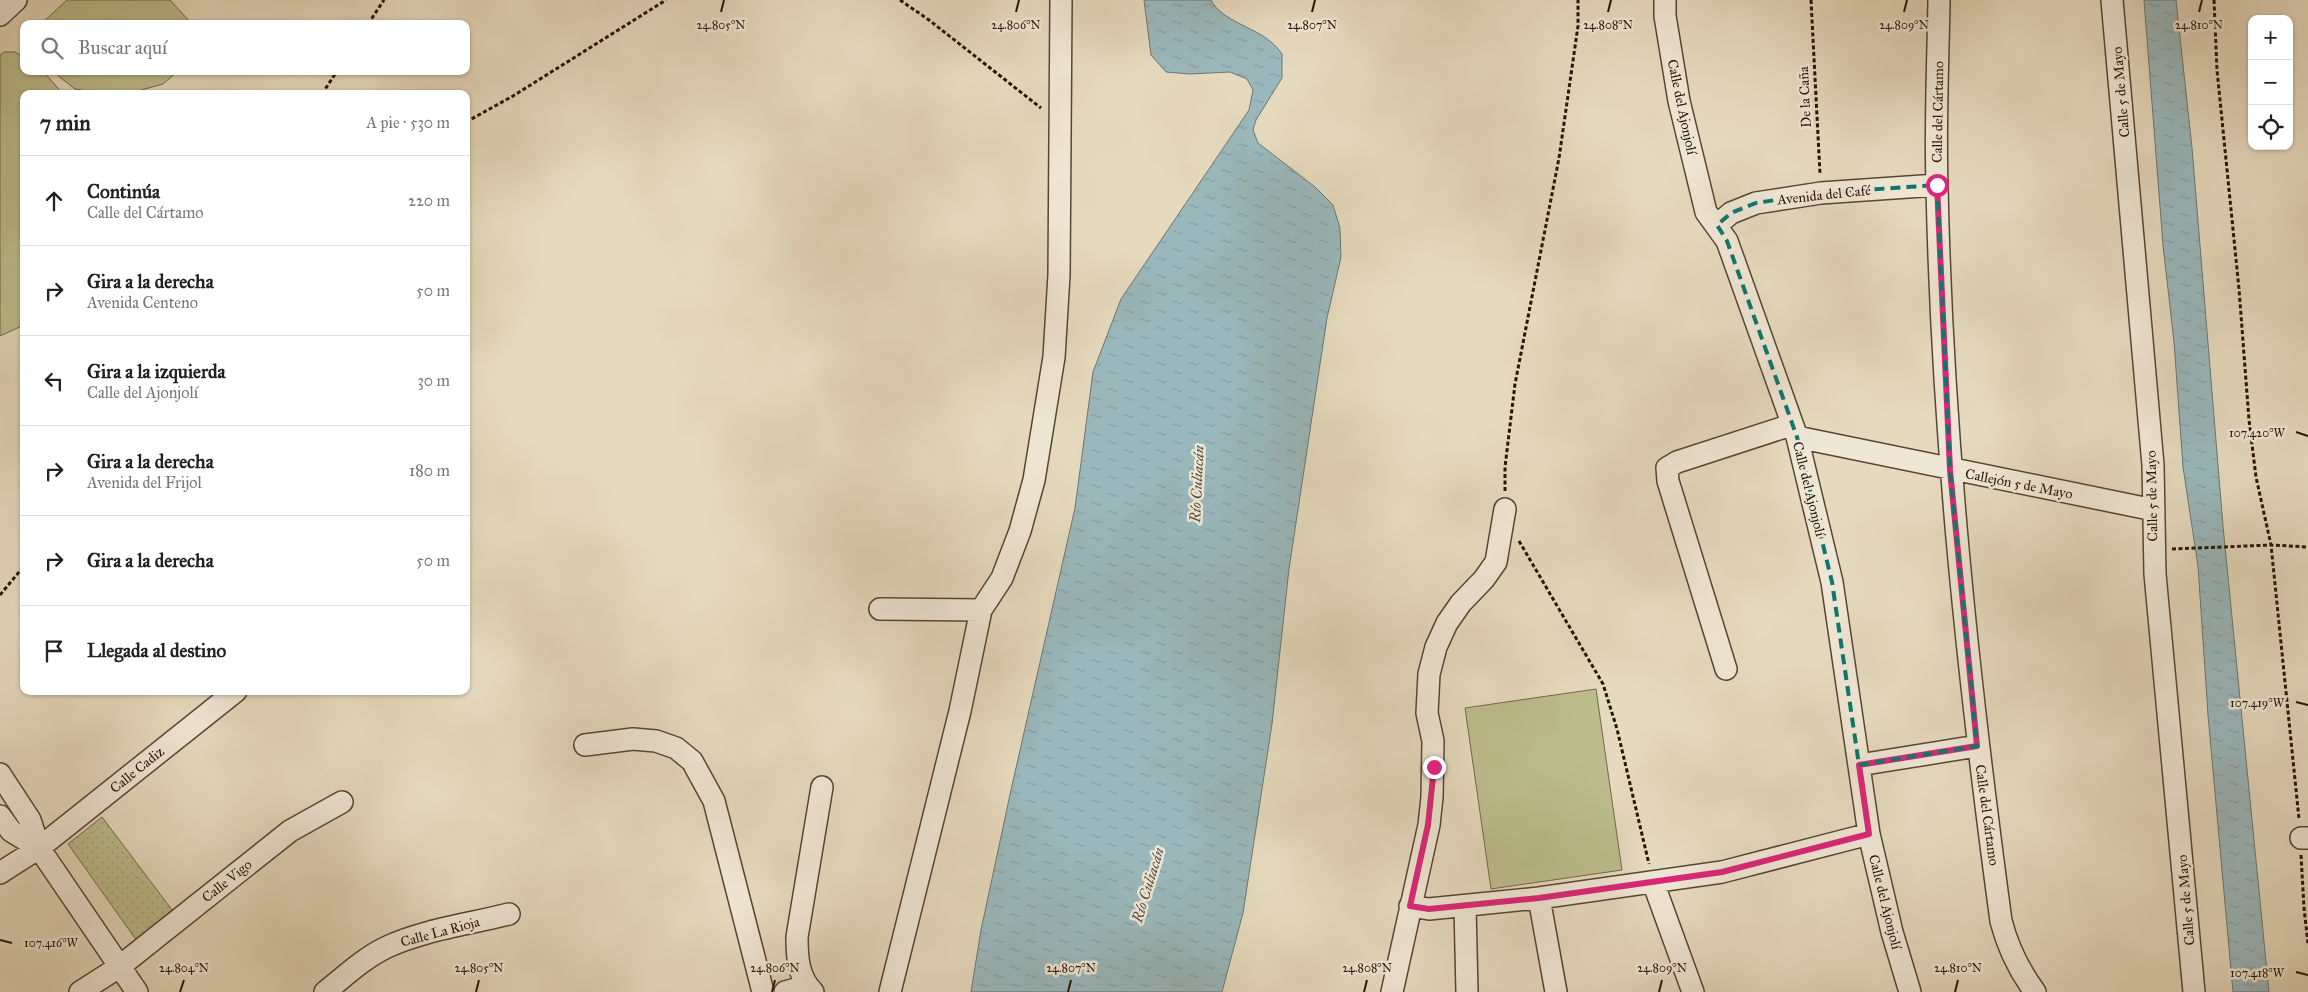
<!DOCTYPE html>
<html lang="es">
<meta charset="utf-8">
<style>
:root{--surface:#fff;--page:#f2f2f2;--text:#222;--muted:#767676;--line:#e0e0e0}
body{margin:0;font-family:"IM FELL Great Primer",serif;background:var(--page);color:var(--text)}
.controls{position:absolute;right:15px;top:15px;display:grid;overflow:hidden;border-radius:10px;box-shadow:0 1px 4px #0004}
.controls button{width:45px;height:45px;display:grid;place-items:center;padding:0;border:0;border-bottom:1px solid var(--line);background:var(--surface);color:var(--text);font:25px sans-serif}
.stop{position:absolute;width:15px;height:15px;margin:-11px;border:4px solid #db2777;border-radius:50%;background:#fff}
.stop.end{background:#db2777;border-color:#fff;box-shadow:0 1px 5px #0008}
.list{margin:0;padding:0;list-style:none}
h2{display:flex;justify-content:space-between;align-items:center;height:65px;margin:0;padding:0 20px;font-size:21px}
h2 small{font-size:16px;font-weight:400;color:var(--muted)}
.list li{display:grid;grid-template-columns:32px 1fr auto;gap:15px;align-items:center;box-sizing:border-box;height:90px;padding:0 20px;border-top:1px solid var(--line)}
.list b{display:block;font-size:19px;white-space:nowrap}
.list p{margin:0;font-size:16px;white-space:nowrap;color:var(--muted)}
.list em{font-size:16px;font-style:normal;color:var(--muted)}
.icon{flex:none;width:28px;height:28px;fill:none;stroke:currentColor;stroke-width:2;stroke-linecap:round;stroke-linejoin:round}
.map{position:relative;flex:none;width:2308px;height:992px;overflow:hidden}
.search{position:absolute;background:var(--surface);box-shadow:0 1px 4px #0004;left:20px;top:20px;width:450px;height:55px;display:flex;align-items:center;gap:12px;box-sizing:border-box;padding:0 18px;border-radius:10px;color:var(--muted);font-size:19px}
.panel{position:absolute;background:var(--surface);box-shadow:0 1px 4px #0004;left:20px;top:90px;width:450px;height:605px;border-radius:10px}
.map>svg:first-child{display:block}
.grass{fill:url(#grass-dots);stroke:#726849}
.pitch{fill:#bcbd8d;stroke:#726849}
.water{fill:url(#water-ripples);stroke:#6d7673}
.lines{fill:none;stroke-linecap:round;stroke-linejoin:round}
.minor-casing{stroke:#584533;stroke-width:24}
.path{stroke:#291305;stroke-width:3;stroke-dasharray:4 2.5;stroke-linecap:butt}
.minor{stroke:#efe7d5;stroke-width:21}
.route{stroke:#db2777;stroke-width:6}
.marked{fill:none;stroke:#0f766e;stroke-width:4;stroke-dasharray:10 6;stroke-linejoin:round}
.ticks{fill:none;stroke:#291305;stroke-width:2}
.labels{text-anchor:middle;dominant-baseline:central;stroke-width:5;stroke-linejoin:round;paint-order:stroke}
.street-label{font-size:14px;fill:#291305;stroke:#efe7d5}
.water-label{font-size:15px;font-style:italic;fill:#514d45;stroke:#efe7d5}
.ticks-label{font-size:12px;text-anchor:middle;fill:#291305;stroke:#efe7d5;stroke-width:5;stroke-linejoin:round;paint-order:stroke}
</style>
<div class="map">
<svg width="2308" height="992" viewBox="0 0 2308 992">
<defs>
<pattern id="grass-dots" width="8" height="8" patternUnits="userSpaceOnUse" patternTransform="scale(1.25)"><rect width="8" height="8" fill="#bcbd8d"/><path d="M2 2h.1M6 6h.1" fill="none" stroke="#a2a278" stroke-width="1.8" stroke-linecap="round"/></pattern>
<pattern id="water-ripples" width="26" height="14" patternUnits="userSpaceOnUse" patternTransform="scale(1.25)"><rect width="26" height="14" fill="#9ab8bc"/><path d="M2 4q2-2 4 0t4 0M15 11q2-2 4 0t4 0" fill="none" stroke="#859da0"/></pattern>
</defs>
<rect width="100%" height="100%" fill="#e6dabe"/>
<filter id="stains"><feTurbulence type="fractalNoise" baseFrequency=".004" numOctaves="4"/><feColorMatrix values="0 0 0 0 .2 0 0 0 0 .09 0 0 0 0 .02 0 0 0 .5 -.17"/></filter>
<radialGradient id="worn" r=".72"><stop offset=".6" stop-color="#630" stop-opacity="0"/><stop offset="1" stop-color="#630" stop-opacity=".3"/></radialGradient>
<path class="grass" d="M 102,817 L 172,910 L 137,941 L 68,844 Z"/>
<path class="pitch" d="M 67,0 L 170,0 L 192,24 L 41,24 Z
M 4,52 L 15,52 L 24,58 L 24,71 L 43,71 L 63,94 L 24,94 L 24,325 L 0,336 L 0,55 Z
M 52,71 L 178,71 L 163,84 L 127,94 L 106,94 L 75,89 Z
M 1596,689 L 1622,870 L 1491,889 L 1465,708 Z"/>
<path class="water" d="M 1144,0 L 1211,0 C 1223,22 1253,26 1271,42 C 1275,45 1279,50 1282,54 L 1282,78 L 1256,120 L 1253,130 L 1258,143 L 1315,187 L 1333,205 L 1340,228 L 1341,257 L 1327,318 L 1289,569 L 1272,724 L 1243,913 L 1222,992 L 971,992 L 981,930 L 1011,790 L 1075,508 L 1093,372 L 1121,299 L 1249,110 L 1253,90 L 1247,79 L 1230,72 L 1189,74 L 1166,72 L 1151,55 Z
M 2144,0 L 2176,0 L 2192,148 L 2223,526 L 2269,992 L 2233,992 L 2208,715 L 2198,566 L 2183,467 L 2174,342 L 2163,245 Z"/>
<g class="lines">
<g class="minor-casing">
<path id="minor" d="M 1665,0 L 1665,16 L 1679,101 L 1706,212 L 1727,241 L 1797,437 L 1832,582 L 1869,834 L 1892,932 L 1910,992
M 1939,0 C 1938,62 1935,124 1937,186 C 1942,432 1968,677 2001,921 C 2008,948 2018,969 2035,992
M 2112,0 L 2153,465 L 2155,574 L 2194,992
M 0,15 L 16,0
M 1717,225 L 1731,213 L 1756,203 L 1821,193 L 1937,185
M 1797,437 L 2154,510
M 880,609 L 981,610
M 1726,669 L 1668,481 L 1667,468 L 1677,462 L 1791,425
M 585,745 L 633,739 L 656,741 L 676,748 L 692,761 L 714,801 L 763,992
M 1859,765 L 1977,746
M 0,774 L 30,820 L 39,848 L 137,992
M 0,816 L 11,831 L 39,848
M 2301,838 L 2308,838
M 0,873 L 39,848 L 236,691
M 1653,882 L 1693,992
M 1539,898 L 1556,992
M 1410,906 L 1429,909 L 1539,898 L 1722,872 L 1869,834
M 1465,906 L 1467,992
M 80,992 L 119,967 L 290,831 L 342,802
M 325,992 C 345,976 364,958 387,947 C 423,930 470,924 509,914
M 785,992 L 807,986
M 813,992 C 798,977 797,957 797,937 L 822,787
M 890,992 L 960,711 L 981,610 L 1002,578 L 1020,531 L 1034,480 L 1054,357 L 1059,275 L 1061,0
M 1392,992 L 1429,825 L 1432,797 L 1433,741 L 1427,713 L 1429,674 L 1436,647 L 1447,623 L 1461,603 L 1484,579 L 1496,562 L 1505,509"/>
</g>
<path class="path" d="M 900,0 L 929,20 L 1041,108
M 1811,0 L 1820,174
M 2214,0 L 2217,70 L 2239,289 L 2249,420 L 2256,477 L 2271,545 L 2299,819
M 368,24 L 384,0
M 322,94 L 337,71
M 466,122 L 513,96 L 666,0
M 1505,491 L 1505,467 L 1515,384 L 1559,158 L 1578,26 L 1578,0
M 1519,541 L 1603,684 L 1617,729 L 1649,864
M 2172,549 L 2271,545 L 2308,547
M 0,595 L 24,566
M 2301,855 L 2304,908 L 2308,944"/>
<use href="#minor" class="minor"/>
</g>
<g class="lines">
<path class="route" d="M 1434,767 L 1428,825 L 1410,906 L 1429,909 L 1539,898 L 1722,872 L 1869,834 L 1859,765 L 1977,746 L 1950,470 L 1937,185"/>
</g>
<path class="marked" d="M 1937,185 L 1950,470 L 1977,746 L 1859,765 L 1832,582 L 1797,437 L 1727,241 L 1717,225 L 1731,213 L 1756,203 L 1821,193 Z"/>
<path class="ticks" d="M 721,12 L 724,0M 1016,12 L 1019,0M 1312,12 L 1315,0M 1608,12 L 1611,0M 1904,12 L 1907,0M 2199,12 L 2202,0M 2296,432 L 2308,436M 2296,702 L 2308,705M 0,940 L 12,943M 2296,972 L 2308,975M 180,992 L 184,980M 476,992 L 479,980M 772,992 L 775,980M 1068,992 L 1071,980M 1364,992 L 1367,980M 1659,992 L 1662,980M 1955,992 L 1958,980"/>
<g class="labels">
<g class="street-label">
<text transform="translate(2121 92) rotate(-95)">Calle 5 de Mayo</text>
<text transform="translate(1805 97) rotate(-93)">De la Caña</text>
<text transform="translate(1682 107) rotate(78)">Calle del Ajonjolí</text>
<text transform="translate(1938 112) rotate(-89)">Calle del Cártamo</text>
<text transform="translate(1824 195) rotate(-6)">Avenida del Café</text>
<text transform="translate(2019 484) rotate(11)">Callejón 5 de Mayo</text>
<text transform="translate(1809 489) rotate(76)">Calle del Ajonjolí</text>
<text transform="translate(2152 496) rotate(-91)">Calle 5 de Mayo</text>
<text transform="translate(137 770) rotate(-39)">Calle Cadiz</text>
<text transform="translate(1987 815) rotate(82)">Calle del Cártamo</text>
<text transform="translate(227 881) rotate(-39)">Calle Vigo</text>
<text transform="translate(2186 900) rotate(-95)">Calle 5 de Mayo</text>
<text transform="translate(1885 902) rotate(76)">Calle del Ajonjolí</text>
<text transform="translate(440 932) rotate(-15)">Calle La Rioja</text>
</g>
<g class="water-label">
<text transform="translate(1197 484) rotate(-87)">Río Culiacán</text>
<text transform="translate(1148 885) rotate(-73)">Río Culiacán</text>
</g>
</g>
<g class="ticks-label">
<text x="721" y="29">24.805°N</text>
<text x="1016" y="29">24.806°N</text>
<text x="1312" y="29">24.807°N</text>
<text x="1608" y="29">24.808°N</text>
<text x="1904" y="29">24.809°N</text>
<text x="2199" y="29">24.810°N</text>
<text x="2257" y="437">107.420°W</text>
<text x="2257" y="707">107.419°W</text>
<text x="51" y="947">107.416°W</text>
<text x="184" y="972">24.804°N</text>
<text x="479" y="972">24.805°N</text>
<text x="775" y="972">24.806°N</text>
<text x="1071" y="972">24.807°N</text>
<text x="1367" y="972">24.808°N</text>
<text x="1662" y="972">24.809°N</text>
<text x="1958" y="972">24.810°N</text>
<text x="2257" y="977">107.418°W</text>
</g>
<rect width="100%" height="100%" filter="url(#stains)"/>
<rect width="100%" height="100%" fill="url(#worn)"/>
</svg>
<div class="controls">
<button>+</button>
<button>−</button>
<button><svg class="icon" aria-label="locate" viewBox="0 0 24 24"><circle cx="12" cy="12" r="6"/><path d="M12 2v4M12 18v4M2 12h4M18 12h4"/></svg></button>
</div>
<div class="stop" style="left:1937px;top:185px"></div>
<div class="stop end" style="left:1434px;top:767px"></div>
<div class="search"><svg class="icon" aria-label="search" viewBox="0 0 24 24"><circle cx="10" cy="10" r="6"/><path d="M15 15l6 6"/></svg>Buscar aquí</div>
<section class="panel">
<h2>7 min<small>A pie · 530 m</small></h2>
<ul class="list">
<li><svg class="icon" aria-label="ahead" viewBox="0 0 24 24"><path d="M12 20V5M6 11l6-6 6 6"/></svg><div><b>Continúa</b><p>Calle del Cártamo</p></div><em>220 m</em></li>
<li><svg class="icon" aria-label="right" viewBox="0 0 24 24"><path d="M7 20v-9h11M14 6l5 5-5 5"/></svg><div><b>Gira a la derecha</b><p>Avenida Centeno</p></div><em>50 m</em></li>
<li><svg class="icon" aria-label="left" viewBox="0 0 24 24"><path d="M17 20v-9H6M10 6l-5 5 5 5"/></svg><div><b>Gira a la izquierda</b><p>Calle del Ajonjolí</p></div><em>30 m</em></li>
<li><svg class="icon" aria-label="right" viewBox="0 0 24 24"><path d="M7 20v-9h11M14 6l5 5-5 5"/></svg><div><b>Gira a la derecha</b><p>Avenida del Frijol</p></div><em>180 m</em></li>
<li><svg class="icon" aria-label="right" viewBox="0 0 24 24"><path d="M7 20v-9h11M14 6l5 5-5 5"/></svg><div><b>Gira a la derecha</b></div><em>50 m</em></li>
<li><svg class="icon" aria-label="arrive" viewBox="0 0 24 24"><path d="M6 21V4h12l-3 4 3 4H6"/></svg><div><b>Llegada al destino</b></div></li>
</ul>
</section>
</div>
